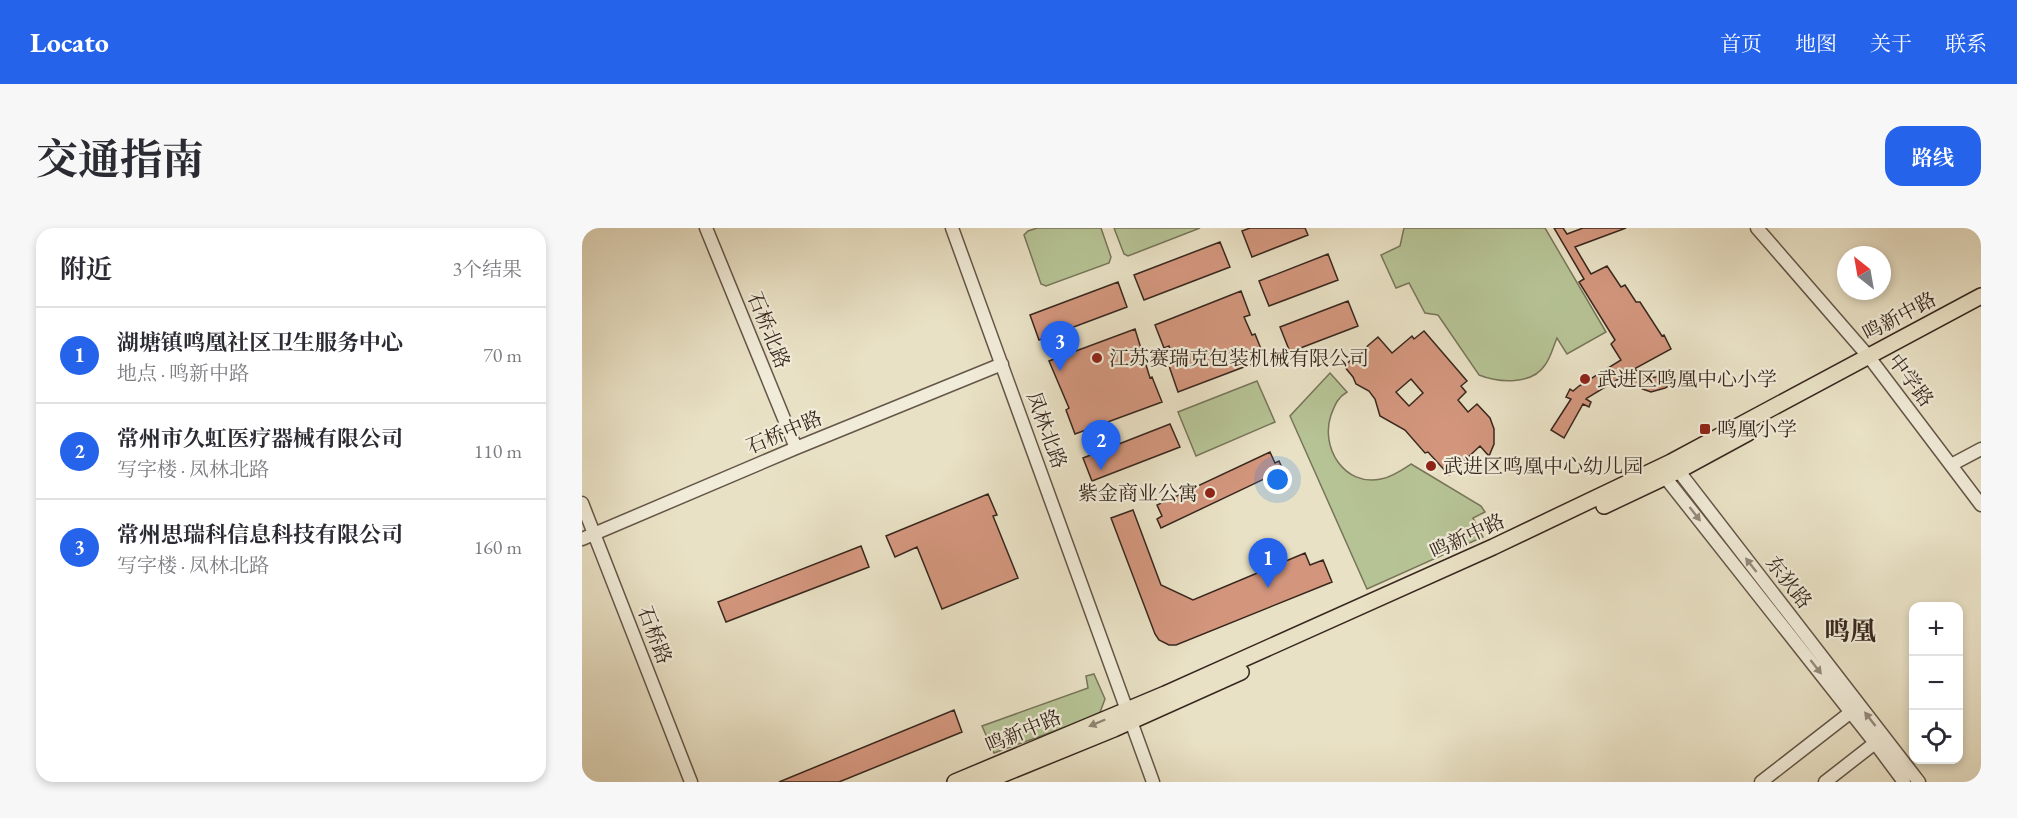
<!DOCTYPE html>
<html lang="zh">
<meta charset="utf-8">
<style>
:root{--surface:#fff;--page:#f7f7f7;--text:#2b2b33;--muted:#7c7c81;--line:#e1e1e2;--accent:#2563eb}
body{margin:0;font-family:"EB Garamond","Noto Serif SC",serif;background:var(--page);color:var(--text)}
.controls{position:absolute;right:18px;bottom:18px;display:grid;overflow:hidden;border-radius:12px;box-shadow:0 3px 9px #0003}
.controls button{width:54px;height:54px;display:grid;place-items:center;padding:0;border:0;border-bottom:2px solid var(--line);background:var(--surface);color:var(--text);font:30px sans-serif}
.compass{position:absolute;left:1255px;top:18px;width:54px;height:54px;border-radius:50%;background:var(--surface);box-shadow:0 3px 9px #0003;rotate:329deg}
.you{position:absolute;left:696px;top:252px;width:21px;height:21px;margin:-15px;border:4px solid #fff;border-radius:50%;background:#1a73e8;box-shadow:0 0 0 9px #1a73e833}
.badge{display:grid;place-items:center;width:39px;height:39px;border-radius:50%;background:var(--accent);color:#fff;font-size:20px;font-weight:700}
.pin{position:absolute;translate:-50% -50px;filter:drop-shadow(0 2px 3px #0008)}
.pin::after{content:'';position:absolute;top:32px;width:21px;height:18px;background:inherit;clip-path:polygon(0 0,100% 0,50% 100%)}
.list{margin:0;padding:0;list-style:none}
h2{display:flex;justify-content:space-between;align-items:center;height:78px;margin:0;padding:0 24px;font-size:26px}
h2 small{font-size:20px;font-weight:400;color:var(--muted)}
.list li{display:grid;grid-template-columns:39px 1fr auto;gap:18px;align-items:center;box-sizing:border-box;height:96px;padding:0 24px;border-top:2px solid var(--line)}
.list b{display:block;font-size:22px;white-space:nowrap}
.list p{margin:0;font-size:20px;white-space:nowrap;color:var(--muted)}
.list em{font-size:20px;font-style:normal;color:var(--muted)}
.icon{flex:none;width:33px;height:33px;fill:none;stroke:currentColor;stroke-width:2;stroke-linecap:round;stroke-linejoin:round}
.map{position:relative;flex:none;width:1399px;height:554px;overflow:hidden;border-radius:18px}
header{display:flex;align-items:center;gap:36px;box-sizing:border-box;height:84px;padding:0 30px;background:var(--accent);color:#fff}
header strong{font-size:28px}
nav{display:flex;gap:33px;margin-inline-start:auto;font-size:21px}
.intro{display:flex;align-items:center;justify-content:space-between;box-sizing:border-box;height:144px;padding:0 36px}
h1{margin:0;font-size:42px}
.button{padding:15px 27px;border-radius:18px;background:var(--accent);color:#fff;font-size:21px;font-weight:700}
main{display:flex;gap:36px;padding:0 36px}
aside{flex:1;background:var(--surface);border-radius:18px;box-shadow:0 3px 9px #0003}
.map>svg:first-child{display:block}
.green{fill:#b6c395;stroke:#77755a;stroke-width:1.5}
.building{fill:#d3967d;stroke:#38271e;stroke-width:1.5;fill-rule:evenodd}
.lines{fill:none;stroke-linecap:round;stroke-linejoin:round}
.minor-casing{stroke:#645648;stroke-width:15}
.major-casing{stroke:#38271e;stroke-width:18}
.minor{stroke:#f1ecd9;stroke-width:12}
.major{stroke:#e9e1c5;stroke-width:15}
.oneway{fill:#948a7c}
.oneway2{fill:#908472}
.poi-dot{fill:#8f2418;stroke:#f1ecd9;stroke-width:2}
.labels{text-anchor:middle;dominant-baseline:central;stroke-width:4.5;stroke-linejoin:round;paint-order:stroke}
.street-label{font-size:20px;fill:#38271e;stroke:#f1ecd9}
.poi-label{font-size:20px;fill:#38271e;stroke:#f1ecd9;text-anchor:start}
.district-label{font-size:26px;font-weight:bold;fill:#38271e;stroke:#f1ecd9}
</style>
<header>
<strong>Locato</strong>
<nav><a>首页</a><a>地图</a><a>关于</a><a>联系</a></nav>
</header>
<div class="intro"><h1>交通指南</h1><a class="button">路线</a></div>
<main>
<aside>
<h2>附近<small>3个结果</small></h2>
<ul class="list">
<li><span class="badge">1</span><div><b>湖塘镇鸣凰社区卫生服务中心</b><p>地点 · 鸣新中路</p></div><em>70 m</em></li>
<li><span class="badge">2</span><div><b>常州市久虹医疗器械有限公司</b><p>写字楼 · 凤林北路</p></div><em>110 m</em></li>
<li><span class="badge">3</span><div><b>常州思瑞科信息科技有限公司</b><p>写字楼 · 凤林北路</p></div><em>160 m</em></li>
</ul>
</aside>
<div class="map">
<svg width="1399" height="554" viewBox="0 0 1399 554">
<rect width="100%" height="100%" fill="#e9e1c5"/>
<filter id="stains"><feTurbulence type="fractalNoise" baseFrequency=".00333" numOctaves="4"/><feColorMatrix values="0 0 0 0 .2 0 0 0 0 .09 0 0 0 0 .02 0 0 0 .5 -.17"/></filter>
<radialGradient id="worn" r=".72"><stop offset=".6" stop-color="#630" stop-opacity="0"/><stop offset="1" stop-color="#630" stop-opacity=".3"/></radialGradient>
<path class="green" d="M 455,0 L 519,0 L 529,29 L 527,35 L 464,58 L 459,56 L 442,7 L 446,3 Z
M 532,0 L 618,0 L 546,28 L 542,26 Z
M 822,0 L 963,0 L 1024,104 L 985,126 L 975,110 C 971,119 969,129 963,137 C 950,157 917,155 897,147 L 856,87 L 843,85 L 827,55 L 814,60 L 799,27 L 818,18 Z
M 748,145 L 765,164 C 755,170 753,177 749,187 C 738,219 762,259 799,251 C 810,249 820,242 829,236 L 899,278 L 903,284 L 891,290 L 901,309 L 785,361 L 708,188 Z
M 675,153 L 693,194 L 614,228 L 596,184 Z
M 512,446 L 523,471 L 517,487 L 412,525 L 400,498 L 506,460 L 504,448 Z"/>
<path class="building" d="M 668,0 L 723,0 L 726,7 L 670,29 L 660,3 Z
M 972,0 L 981,0 L 985,6 L 1001,0 L 1044,0 L 993,19 L 1009,46 L 1025,38 L 1039,59 L 1043,57 L 1054,74 L 1058,74 L 1080,108 L 1082,107 L 1089,121 L 1052,141 L 1067,150 L 1074,149 L 1087,142 L 1093,155 L 1083,160 L 1069,164 L 1055,159 L 1043,147 L 1005,170 L 1004,171 L 1009,174 L 1007,179 L 1001,176 L 982,210 L 969,202 L 989,171 L 984,169 L 988,161 L 991,163 L 997,158 L 1039,132 L 1029,116 L 1033,112 L 997,54 L 1002,51 Z
M 638,14 L 648,39 L 562,72 L 552,47 Z
M 746,26 L 756,52 L 687,78 L 677,53 Z
M 536,54 L 545,79 L 457,112 L 448,87 Z
M 659,63 L 668,87 L 662,89 L 670,107 L 673,106 L 683,131 L 596,164 L 587,138 L 593,136 L 587,118 L 582,120 L 573,97 Z
M 766,73 L 776,98 L 708,124 L 698,99 Z
M 553,101 L 568,150 L 570,149 L 580,174 L 493,206 L 484,182 L 487,180 L 467,133 Z
M 842,103 L 885,153 L 879,158 L 884,164 L 876,172 L 886,184 L 895,176 L 908,190 L 912,201 L 912,216 L 907,228 L 898,218 L 867,247 L 846,224 L 843,225 L 823,202 L 798,188 L 793,171 L 787,163 L 774,156 L 771,149 L 762,138 L 796,109 L 810,125 L 830,108 L 832,111 ZM 829,151 L 841,165 L 827,178 L 814,164 Z
M 588,196 L 598,219 L 510,253 L 501,230 Z
M 688,224 L 693,235 L 697,233 L 701,242 L 579,300 L 575,291 L 580,288 L 575,277 Z
M 406,266 L 415,287 L 411,288 L 436,350 L 360,381 L 335,319 L 313,329 L 304,308 Z
M 551,282 L 579,357 L 611,372 L 723,325 L 728,337 L 741,332 L 750,354 L 594,417 L 587,417 L 577,412 L 573,406 L 529,290 Z
M 279,318 L 287,339 L 144,394 L 136,374 Z
M 372,482 L 380,504 L 257,554 L 197,554 Z"/>
<g class="lines">
<g class="minor-casing">
<path id="minor" d="M 124,0 L 214,220
M 370,0 L 571,554
M 1175,0 L 1287,129 L 1399,277
M 1092,237 L 1337,554
M 1369,237 L 1399,221
M 1079,244 L 1293,515 L 1322,554
M 0,275 L 109,554
M 0,311 L 214,220 L 420,136
M 1179,554 L 1269,484
M 1243,554 L 1293,515"/>
</g>
<g class="major-casing">
<path id="major" d="M 1022,278 L 1096,243 L 1166,205
M 373,554 L 583,466 L 911,319 L 1089,234 L 1399,68
M 402,554 L 532,501 L 659,444"/>
</g>
<use href="#minor" class="minor"/>
<use href="#major" class="major"/>
</g>
<defs><path id="oneway-solid" d="M-6-.8H1V-3.2L6.5 0L1 3.2V.8H-6Z" transform="scale(1.5)"/></defs>
<g class="oneway">
<use href="#oneway-solid" transform="translate(1113 286) rotate(52)"/>
<use href="#oneway-solid" transform="translate(1169 337) rotate(-128)"/>
<use href="#oneway-solid" transform="translate(1234 439) rotate(52)"/>
<use href="#oneway-solid" transform="translate(1288 491) rotate(-128)"/>
</g>
<use class="oneway2" href="#oneway-solid" transform="translate(515 495) rotate(157)"/>
<g class="poi-dot">
<circle cx="515" cy="130" r="6"/>
<circle cx="1003" cy="151" r="6"/>
<rect x="1117" y="195" width="12" height="12" rx="3"/>
<circle cx="849" cy="238" r="6"/>
<circle cx="628" cy="265" r="6"/>
</g>
<g class="labels">
<g class="street-label">
<text transform="translate(1317 88) rotate(-28)">鸣新中路</text>
<text transform="translate(187 102) rotate(68)">石桥北路</text>
<text transform="translate(1329 152) rotate(53)">中学路</text>
<text transform="translate(465 202) rotate(70)">凤林北路</text>
<text transform="translate(202 204) rotate(-23)">石桥中路</text>
<text transform="translate(885 308) rotate(-25)">鸣新中路</text>
<text transform="translate(1207 354) rotate(52)">东狄路</text>
<text transform="translate(73 407) rotate(69)">石桥路</text>
<text transform="translate(441 503) rotate(-23)">鸣新中路</text>
</g>
<g class="poi-label">
<text x="527" y="130">江苏赛瑞克包装机械有限公司</text>
<text x="1015" y="151">武进区鸣凰中心小学</text>
<text x="1135" y="201">鸣凰小学</text>
<text x="861" y="238">武进区鸣凰中心幼儿园</text>
<text x="616" y="265" text-anchor="end">紫金商业公寓</text>
</g>
<g class="district-label">
<text x="1268" y="403">鸣凰</text>
</g>
</g>
<rect width="100%" height="100%" filter="url(#stains)"/>
<rect width="100%" height="100%" fill="url(#worn)"/>
</svg>
<div class="controls">
<button>+</button>
<button>−</button>
<button><svg class="icon" aria-label="locate" viewBox="0 0 24 24"><circle cx="12" cy="12" r="6"/><path d="M12 2v4M12 18v4M2 12h4M18 12h4"/></svg></button>
</div>
<svg class="compass" viewBox="-18 -18 36 36"><path d="M0-13l5 13h-10z" fill="#e53935"/><path d="M0 13l5-13h-10z" fill="#7c7c81"/></svg>
<div class="you"></div>
<div class="pin badge" style="left:686px;top:360px">1</div>
<div class="pin badge" style="left:519px;top:242px">2</div>
<div class="pin badge" style="left:478px;top:143px">3</div>
</div>
</main>
